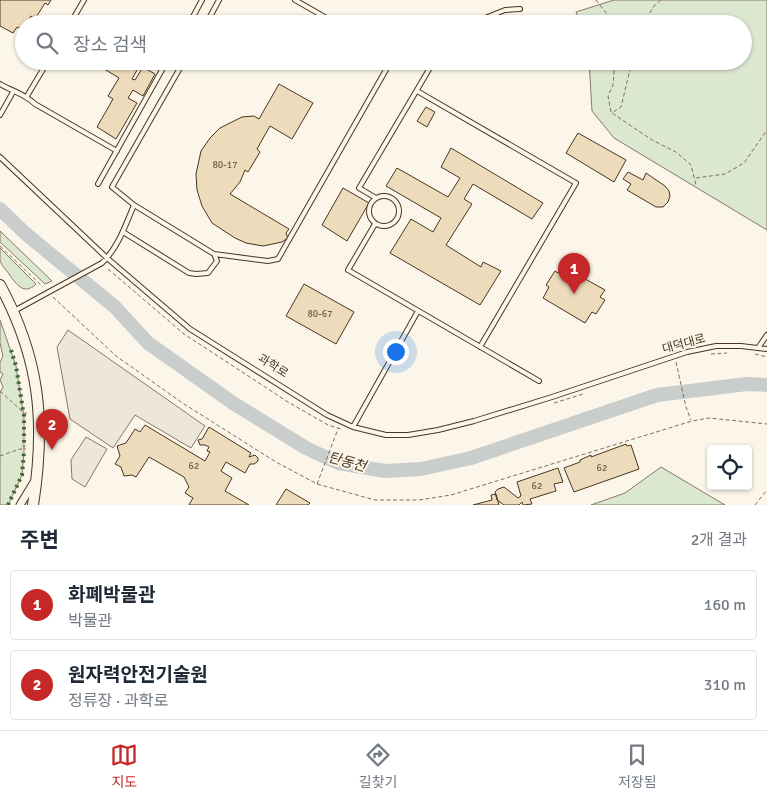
<!DOCTYPE html>
<html lang="ko">
<meta charset="utf-8">
<style>
:root{--surface:#fff;--page:#f2f2f3;--text:#1f2937;--muted:#747a83;--line:#e0e1e3;--accent:#c62828}
body{margin:0;font-family:Signika,"Noto Sans KR",sans-serif;background:var(--page);color:var(--text)}
.controls{position:absolute;right:15px;bottom:15px;display:grid;overflow:hidden;border-radius:5px;box-shadow:0 1px 4px #0004}
.controls button{width:45px;height:45px;display:grid;place-items:center;padding:0;border:0;border-bottom:1px solid var(--line);background:var(--surface);color:var(--text);font:25px sans-serif}
.you{position:absolute;left:395px;top:351px;width:18px;height:18px;margin:-12px;border:4px solid #fff;border-radius:50%;background:#1a73e8;box-shadow:0 0 0 8px #1a73e833}
.badge{display:grid;place-items:center;width:32px;height:32px;border-radius:50%;background:var(--accent);color:#fff;font-size:16px;font-weight:700}
.pin{position:absolute;translate:-50% -41px;filter:drop-shadow(0 1px 2px #0008)}
.pin::after{content:'';position:absolute;top:26px;width:18px;height:15px;background:inherit;clip-path:polygon(0 0,100% 0,50% 100%)}
.list{margin:0;padding:0;list-style:none}
h2{display:flex;justify-content:space-between;align-items:center;height:65px;margin:0;padding:0 20px;font-size:21px}
h2 small{font-size:16px;font-weight:400;color:var(--muted)}
.list li{display:grid;grid-template-columns:32px 1fr auto;gap:15px;align-items:center;box-sizing:border-box;height:70px;margin:0 10px 10px;padding:0 10px;border:1px solid var(--line);border-radius:5px}
.list b{display:block;font-size:19px;white-space:nowrap}
.list p{margin:0;font-size:16px;white-space:nowrap;color:var(--muted)}
.list em{font-size:16px;font-style:normal;color:var(--muted)}
.icon{flex:none;width:28px;height:28px;fill:none;stroke:currentColor;stroke-width:2;stroke-linecap:round;stroke-linejoin:round}
.map{position:relative;flex:none;width:767px;height:505px;overflow:hidden}
.search{position:absolute;background:var(--surface);box-shadow:0 1px 4px #0004;left:15px;right:15px;top:15px;height:55px;display:flex;align-items:center;gap:12px;box-sizing:border-box;padding:0 18px;border-radius:28px;color:var(--muted);font-size:19px}
.sheet{height:225px;background:var(--surface)}
nav{display:flex;justify-content:space-around;align-items:center;box-sizing:border-box;height:70px;border-top:1px solid var(--line);background:var(--surface);font-size:14px;color:var(--muted)}
nav a{display:grid;justify-items:center;gap:2px}
nav .on{color:var(--accent)}
.map>svg:first-child{display:block}
.green{fill:#dce7d0;stroke:#887966}
.parking{fill:#ede7d9;stroke:#887966}
.lines{fill:none;stroke-linecap:round;stroke-linejoin:round}
.river{stroke:#c9cecd;stroke-width:14}
.building{fill:#ecdcbc;stroke:#4a3520}
.lane-casing{stroke:#4a3520;stroke-width:6}
.street-casing{stroke:#4a3520;stroke-width:9}
.secondary-casing{stroke:#4a3520;stroke-width:12}
.path{stroke:#7f6f5c;stroke-width:1;stroke-dasharray:4 2.5;stroke-linecap:butt}
.lane{stroke:#fbf6e9;stroke-width:4}
.street{stroke:#fbf6e9;stroke-width:7}
.secondary{stroke:#fbf6e9;stroke-width:10}
.hedge{stroke:#436837;stroke-width:4;stroke-dasharray:2.5 4;stroke-linecap:butt}
.labels{text-anchor:middle;dominant-baseline:central;stroke-width:4;stroke-linejoin:round;paint-order:stroke}
.number-label{font-size:10px;fill:#725f47}
.street-label{font-size:12px;fill:#4a3520;stroke:#fbf6e9}
.water-label{font-size:14px;font-style:italic;fill:#4a3520;stroke:#fbf6e9}
</style>
<div class="map">
<svg width="767" height="505" viewBox="0 0 767 505">
<rect width="100%" height="100%" fill="#fbf6e9"/>
<path class="green" d="M 614,0 L 767,0 L 767,230 L 614,138 L 592,111 L 589,61 L 743,61 L 743,24 L 580,24 L 576,12 Z
M 0,231 L 52,281 L 45,284 L 0,242 Z
M 0,248 L 36,284 C 24,296 16,284 9,274 C 6,270 1,265 0,260 C 0,257 0,252 0,248 Z
M 0,320 L 16,366 L 24,417 L 24,452 L 22,475 L 8,505 L 0,505 L 0,393 L 3,387 L 0,380 L 3,374 L 0,372 L 0,362 L 3,356 L 0,343 Z
M 661,467 L 725,505 L 591,505 L 625,493 Z"/>
<path class="parking" d="M 68,330 L 205,426 L 191,448 L 135,415 L 113,448 L 70,419 L 57,347 Z
M 86,437 L 107,449 L 85,487 L 72,479 L 71,460 Z"/>
<g class="lines">
<path class="river" d="M 0,209 L 26,234 L 115,307 L 148,343 L 233,403 L 306,448 L 338,463 L 385,471 L 421,469 L 471,458 L 657,395 L 747,384 L 767,385"/>
</g>
<path class="building" d="M 0,0 L 51,0 L 48,5 L 45,3 L 35,19 L 31,16 L 27,24 L 24,24 L 23,30 L 17,27 L 13,33 L 0,26 Z
M 91,61 L 123,61 L 137,70 L 132,79 L 135,80 L 143,67 L 155,74 L 143,96 L 133,90 L 128,98 L 137,103 L 116,139 L 97,127 L 113,99 L 108,96 L 119,78 Z
M 279,84 L 313,103 L 292,139 L 270,126 L 257,149 L 260,152 L 248,172 L 245,170 L 240,182 L 230,194 L 289,229 L 286,233 L 288,238 L 282,242 L 263,246 L 246,243 L 235,238 L 212,223 L 202,206 L 197,190 L 196,174 L 201,151 L 210,138 L 220,128 L 242,117 L 254,116 L 259,119 Z
M 426,107 L 435,112 L 427,127 L 417,121 Z
M 578,133 L 626,160 L 614,182 L 566,153 Z
M 451,148 L 543,203 L 532,219 L 473,184 L 464,199 L 472,204 L 446,245 L 481,267 L 483,262 L 501,271 L 480,305 L 390,253 L 411,219 L 433,232 L 441,218 L 386,186 L 397,168 L 448,197 L 460,178 L 441,167 Z
M 628,172 L 643,180 L 646,173 L 665,186 L 669,191 L 670,196 L 668,202 L 663,207 L 656,207 L 627,190 L 631,184 L 623,179 Z
M 343,188 L 369,203 L 347,241 L 322,225 Z
M 562,266 L 605,290 L 600,297 L 605,300 L 596,314 L 592,312 L 585,323 L 543,298 L 549,287 L 546,285 L 555,271 L 558,273 Z
M 304,284 L 354,312 L 336,344 L 286,316 Z
M 145,425 L 205,461 L 210,452 L 207,451 L 209,447 L 205,445 L 200,445 L 198,440 L 202,439 L 209,427 L 251,453 L 249,457 L 255,455 L 258,458 L 258,461 L 254,464 L 250,464 L 245,473 L 226,462 L 221,471 L 232,478 L 225,491 L 249,505 L 189,505 L 193,498 L 185,493 L 189,487 L 184,477 L 149,457 L 136,477 L 132,475 L 124,476 L 121,467 L 115,464 L 120,456 L 117,446 L 126,443 L 135,429 L 140,432 Z
M 626,444 L 627,446 L 631,445 L 639,469 L 574,492 L 564,468 L 580,462 L 580,460 L 591,455 L 591,457 Z
M 558,468 L 563,482 L 554,484 L 556,491 L 530,499 L 532,504 L 523,505 L 522,502 L 519,505 L 504,505 L 497,500 L 495,492 L 498,489 L 504,487 L 518,498 L 521,496 L 517,482 Z
M 286,489 L 310,503 L 308,505 L 276,505 Z
M 496,494 L 499,505 L 473,505 L 492,500 L 491,495 Z"/>
<g class="lines">
<g class="lane-casing">
<path id="lane" d="M 295,0 L 337,24
M 70,24 L 84,0
M 189,24 L 202,0
M 206,24 L 219,0
M 470,24 L 505,10 L 520,9
M 184,61 L 112,187 L 134,205 L 214,254 L 268,261 L 278,259 L 391,61
M 0,84 C 12,91 25,94 35,104 L 117,151
M 417,91 L 576,183 L 480,347
M 27,96 L 48,61
M 0,115 L 13,92
M 0,157 L 107,258 L 190,329 L 327,415 L 353,427 L 386,435 L 408,435 L 438,430 L 474,421 L 552,397 L 687,352 L 716,346 L 741,346 L 767,349
M 98,184 L 167,61
M369 211a15 15 0 1 1 30 0a15 15 0 1 1-30 0Z
M 376,198 L 359,188 L 434,61
M 375,224 L 348,270 L 539,381
M 123,232 L 189,273 L 196,274 L 208,273 L 217,261 L 214,254
M 14,311 L 102,263 C 118,248 126,224 134,205
M 758,348 L 767,335
M 353,427 L 418,311"/>
</g>
<g class="street-casing">
<path id="street" d="M 20,505 L 34,482"/>
</g>
<g class="secondary-casing">
<path id="secondary" d="M 0,285 C 40,359 46,422 33,505"/>
</g>
<path class="path" d="M 596,0 L 607,14 L 609,24
M 643,24 L 654,6 L 661,0
M 632,61 L 621,107 L 612,113 L 652,140 L 676,152 L 691,165 L 696,185
M 611,112 L 608,96 L 613,85 L 615,61
M 696,178 L 725,174 L 744,163 L 767,130
M 0,246 L 43,287
M 108,269 L 184,334 L 288,402 L 328,425 L 341,429
M 53,297 L 116,356 L 184,404 L 276,462 L 317,484 L 375,500 L 419,500 L 451,495 L 692,421 L 709,418 L 767,424
M 711,354 L 727,353
M 755,354 L 767,357
M 676,362 L 686,407 L 691,420
M 0,391 L 24,413 L 27,413
M 554,403 L 583,394
M 0,456 L 20,449 L 26,449
M 317,484 L 338,429
M 755,505 L 767,490"/>
<use href="#lane" class="lane"/>
<use href="#street" class="street"/>
<use href="#secondary" class="secondary"/>
<path class="hedge" d="M 11,350 L 16,366 L 23,410
M 24,414 L 24,447
M 8,505 L 22,475 L 24,452"/>
</g>
<g class="labels">
<g class="number-label">
<text x="225" y="165">80-17</text>
<text x="320" y="314">80-67</text>
<text x="194" y="466">62</text>
<text x="602" y="468">62</text>
<text x="537" y="486">62</text>
</g>
<g class="street-label">
<text transform="translate(684 344) rotate(-15)">대덕대로</text>
<text transform="translate(273 366) rotate(32)">과학로</text>
</g>
<g class="water-label">
<text transform="translate(347 462) rotate(15)">탄동천</text>
</g>
</g>
</svg>
<div class="controls">
<button><svg class="icon" aria-label="locate" viewBox="0 0 24 24"><circle cx="12" cy="12" r="6"/><path d="M12 2v4M12 18v4M2 12h4M18 12h4"/></svg></button>
</div>
<div class="you"></div>
<div class="pin badge" style="left:574px;top:294px">1</div>
<div class="pin badge" style="left:52px;top:450px">2</div>
<div class="search"><svg class="icon" aria-label="search" viewBox="0 0 24 24"><circle cx="10" cy="10" r="6"/><path d="M15 15l6 6"/></svg>장소 검색</div>
</div>
<section class="sheet">
<h2>주변<small>2개 결과</small></h2>
<ul class="list">
<li><span class="badge">1</span><div><b>화폐박물관</b><p>박물관</p></div><em>160 m</em></li>
<li><span class="badge">2</span><div><b>원자력안전기술원</b><p>정류장 · 과학로</p></div><em>310 m</em></li>
</ul>
</section>
<nav>
<a class="on"><svg class="icon" aria-label="map" viewBox="0 0 24 24"><path d="M3 6l6-2 6 2 6-2v14l-6 2-6-2-6 2zM9 4v14M15 6v14"/></svg>지도</a>
<a><svg class="icon" aria-label="directions" viewBox="0 0 24 24"><path d="M12 3l9 9-9 9-9-9zM9 14v-3h6M13 9l2 2-2 2"/></svg>길찾기</a>
<a><svg class="icon" aria-label="saved" viewBox="0 0 24 24"><path d="M7 4h10v16l-5-4-5 4z"/></svg>저장됨</a>
</nav>
